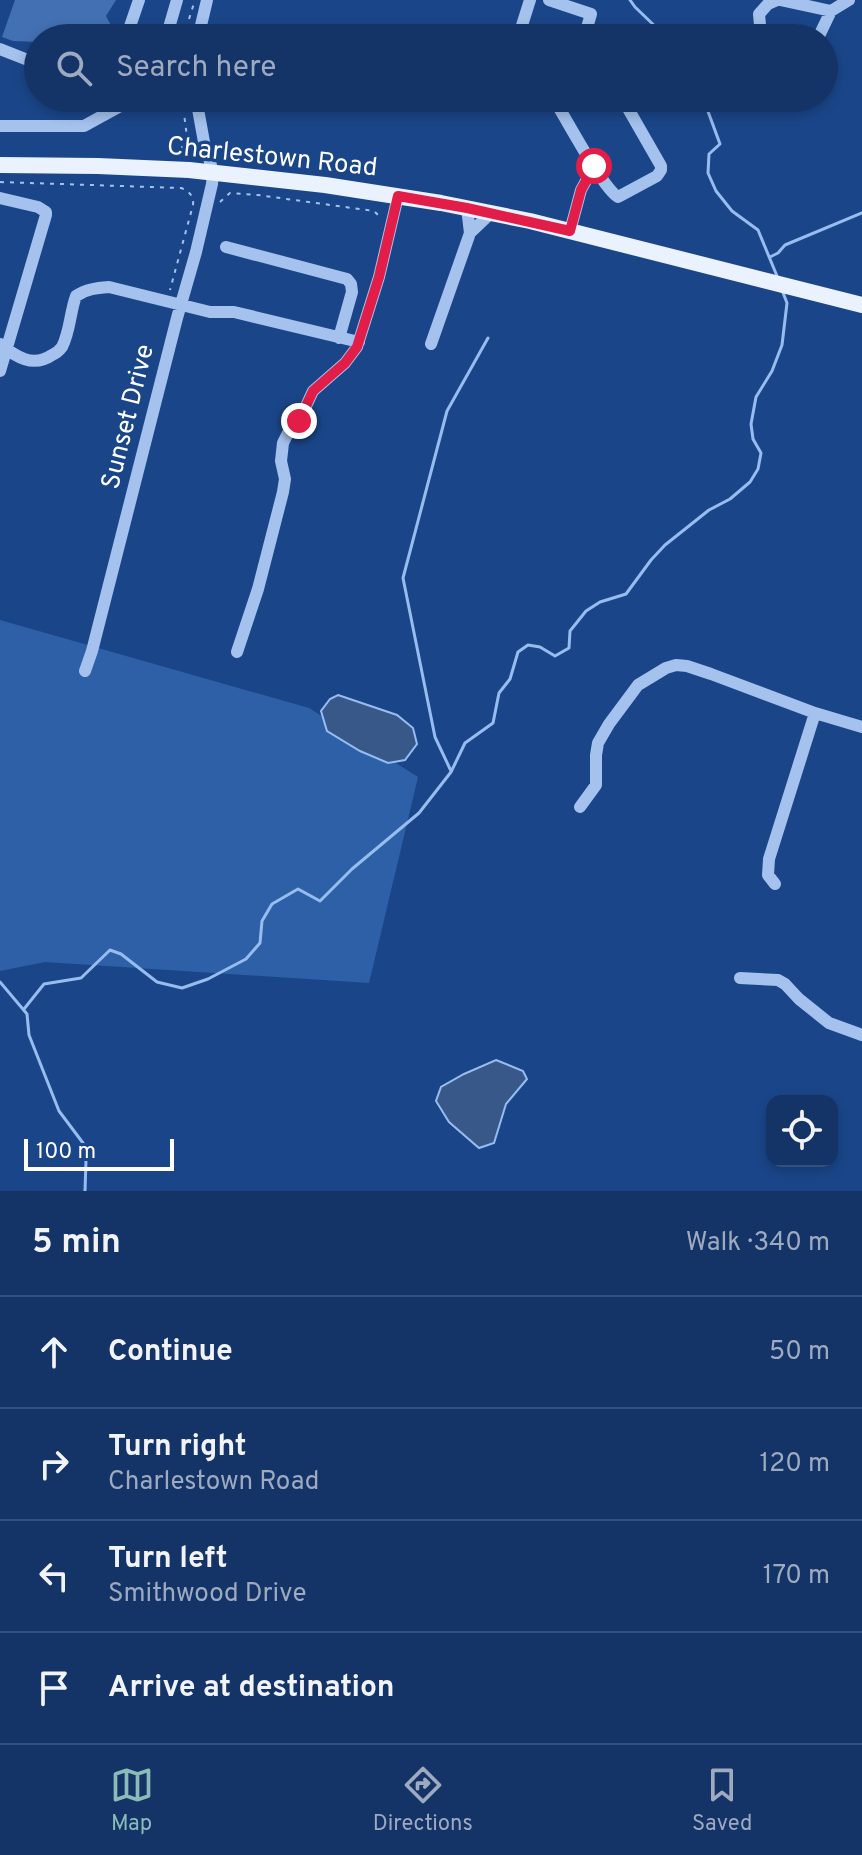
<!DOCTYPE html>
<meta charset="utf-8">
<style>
:root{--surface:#143467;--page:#1d3c6d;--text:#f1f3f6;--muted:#9daac0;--line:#334f7b;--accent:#8bbbb9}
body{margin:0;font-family:Overpass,sans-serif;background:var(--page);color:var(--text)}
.controls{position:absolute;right:24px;bottom:24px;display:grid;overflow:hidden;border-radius:16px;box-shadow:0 4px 12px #0003}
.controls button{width:72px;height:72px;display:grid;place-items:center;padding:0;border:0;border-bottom:2px solid var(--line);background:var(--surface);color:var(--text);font:40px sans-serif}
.scale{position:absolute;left:24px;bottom:20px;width:150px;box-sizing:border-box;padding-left:8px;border:4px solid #fff;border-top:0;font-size:22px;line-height:28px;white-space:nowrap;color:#fff;-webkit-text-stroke:6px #1a4689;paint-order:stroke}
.stop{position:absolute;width:24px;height:24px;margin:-18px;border:6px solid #e11d48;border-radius:50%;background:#fff}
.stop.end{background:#e11d48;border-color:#fff;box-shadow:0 2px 8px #0008}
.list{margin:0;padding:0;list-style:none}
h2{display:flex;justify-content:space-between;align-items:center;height:104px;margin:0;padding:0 32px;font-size:34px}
h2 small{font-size:26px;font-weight:400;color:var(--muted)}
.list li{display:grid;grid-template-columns:52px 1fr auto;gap:24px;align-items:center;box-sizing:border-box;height:112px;padding:0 32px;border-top:2px solid var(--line)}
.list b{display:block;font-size:30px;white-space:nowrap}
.list p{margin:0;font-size:26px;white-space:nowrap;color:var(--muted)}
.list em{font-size:26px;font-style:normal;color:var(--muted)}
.icon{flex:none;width:44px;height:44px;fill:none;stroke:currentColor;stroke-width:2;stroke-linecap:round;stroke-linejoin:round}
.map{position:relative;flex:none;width:862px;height:1191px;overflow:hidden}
.search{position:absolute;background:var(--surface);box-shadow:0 4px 12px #0003;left:24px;right:24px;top:24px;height:88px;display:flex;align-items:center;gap:20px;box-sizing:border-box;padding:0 28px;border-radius:44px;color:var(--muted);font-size:30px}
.sheet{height:552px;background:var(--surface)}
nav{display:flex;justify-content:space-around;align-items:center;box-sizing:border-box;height:112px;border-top:2px solid var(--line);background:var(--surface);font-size:22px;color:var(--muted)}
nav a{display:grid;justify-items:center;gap:4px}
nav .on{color:var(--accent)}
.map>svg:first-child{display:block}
.green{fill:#2d60a7}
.water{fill:#375889;stroke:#97bcef;stroke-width:2}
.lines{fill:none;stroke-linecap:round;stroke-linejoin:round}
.stream{stroke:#97bcef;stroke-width:3}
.building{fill:#4370b2}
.path{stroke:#a4c2ed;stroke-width:2;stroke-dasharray:4 6;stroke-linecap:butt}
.minor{stroke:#a4c2ed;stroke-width:12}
.major{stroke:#eaf1ff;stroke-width:16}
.route{stroke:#e11d48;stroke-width:10}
.labels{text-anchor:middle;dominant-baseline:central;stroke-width:7;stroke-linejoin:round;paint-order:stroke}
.street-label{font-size:26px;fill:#fff;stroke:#1a4689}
</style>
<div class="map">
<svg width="862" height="1191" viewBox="0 0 862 1191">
<rect width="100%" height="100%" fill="#1a4689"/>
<path class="green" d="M 0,620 L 309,708 L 418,777 L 369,983 L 45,962 L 0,971 Z"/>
<path class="water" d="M 338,695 L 397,715 L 413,728 L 417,744 L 405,760 L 388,763 L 360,751 L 327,731 L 321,711 L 330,699 Z
M 496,1060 L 523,1071 L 527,1079 L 506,1104 L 494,1143 L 479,1148 L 449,1122 L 436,1101 L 441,1087 L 464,1074 Z"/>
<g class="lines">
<path class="stream" d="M 630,0 L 635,7 L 661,32 L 662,38
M 679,98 L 706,106 L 720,144 L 709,154 L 708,173 L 716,191 L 732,211 L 758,230 L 777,276
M 770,257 L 778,253 L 785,245 L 862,213
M 451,771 L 435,737 L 403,578 L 447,411 L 488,338
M 0,982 L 27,1014 L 29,1035 L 59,1111 L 83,1143 L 86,1160 L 85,1191
M 24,1009 L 44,984 L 81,978 L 110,950 L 121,954 L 157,982 L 182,988 L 208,979 L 246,959 L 260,943 L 262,921 L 272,904 L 298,889 L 320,901 L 352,869 L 419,813 L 451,772 L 465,743 L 493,723 L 499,693 L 510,679 L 518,652 L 528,645 L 540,647 L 555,656 L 569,648 L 570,631 L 586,611 L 600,602 L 626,594 L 651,560 L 665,545 L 709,510 L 730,499 L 750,482 L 758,469 L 761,453 L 753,439 L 751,424 L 756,397 L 772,371 L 782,345 L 787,303 L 782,290"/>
</g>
<path class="building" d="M 15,0 L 116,0 L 106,16 L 116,35 L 110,38 L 38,38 L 38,42 L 13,41 L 2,37 Z"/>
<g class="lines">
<path class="path" d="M 183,38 L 195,0
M 182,98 L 187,137 L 186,142 L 182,147 L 185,150 L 187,158
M 0,182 L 181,188 C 189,191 194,196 193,205 L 170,290
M 220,202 L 230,193 L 258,195 L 374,211 L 381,218"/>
<path class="minor" d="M 549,0 L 591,14 L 584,38
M 780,0 L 831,11
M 126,38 L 139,0
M 166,38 L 177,0
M 198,38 L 207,0
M 518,38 L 530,0
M 765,38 L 760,25 L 759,14 L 768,4 L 777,0
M 818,38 L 831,11 L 849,0
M 0,49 L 38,64
M 553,98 C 566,118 602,187 618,197 L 657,176 L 661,170 L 661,166 L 622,98
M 0,126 L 84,126 L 135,98
M 0,198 L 38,207 L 46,212 L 46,215 L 0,371
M 467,208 L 470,233 L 491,213
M 570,231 L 581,190 L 594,166
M 226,247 L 347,279 L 351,284 L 352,292 L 339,338
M 0,344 C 16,357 33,368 52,355 C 57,353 59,351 62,347 C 70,332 70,312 76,296 C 86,289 97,288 109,287 L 210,312 L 234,312 L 359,342
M 431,344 L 470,233
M 237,652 L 258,589 L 283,492 L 285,479 L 281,461 L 283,443 L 289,431 L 299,421 L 313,391 L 345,363 L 357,347 L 379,277 L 398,196
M 85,671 L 92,651 L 177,318 L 196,252 L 212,184 L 213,172 L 204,142 L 196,98
M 580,807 L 596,785 L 596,755 L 598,743 L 609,724 L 638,685 L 666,668 L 676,665 L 687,666 L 711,674 L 815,713 L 862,727
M 775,884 L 768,875 L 769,859 L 815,713
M 740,978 L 778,980 L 785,984 L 799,999 L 829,1023 L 862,1035"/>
<path class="major" d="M 0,165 L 98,166 L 189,170 L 325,185 L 441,203 L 530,221 L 862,305"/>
</g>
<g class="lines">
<path class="route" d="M 299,421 L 313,391 L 345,363 L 357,347 L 379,277 L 398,196 L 467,208 L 570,231 L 581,190 L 594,166"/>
</g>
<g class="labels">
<g class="street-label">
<text transform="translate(272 158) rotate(6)">Charlestown Road</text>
<text transform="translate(129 417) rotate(-76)">Sunset Drive</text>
</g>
</g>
</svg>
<div class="controls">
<button><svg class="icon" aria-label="locate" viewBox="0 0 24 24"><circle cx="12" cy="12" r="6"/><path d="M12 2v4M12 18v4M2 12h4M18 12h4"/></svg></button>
</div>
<div class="scale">100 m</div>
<div class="stop" style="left:594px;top:166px"></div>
<div class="stop end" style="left:299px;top:421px"></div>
<div class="search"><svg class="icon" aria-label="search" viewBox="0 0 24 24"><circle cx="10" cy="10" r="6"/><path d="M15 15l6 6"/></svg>Search here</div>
</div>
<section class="sheet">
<h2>5 min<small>Walk · 340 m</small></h2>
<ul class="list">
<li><svg class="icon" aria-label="ahead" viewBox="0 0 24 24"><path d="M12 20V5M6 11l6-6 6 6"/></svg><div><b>Continue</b></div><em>50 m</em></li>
<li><svg class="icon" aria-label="right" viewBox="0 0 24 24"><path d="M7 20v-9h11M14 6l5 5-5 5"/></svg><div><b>Turn right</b><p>Charlestown Road</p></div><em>120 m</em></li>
<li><svg class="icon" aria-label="left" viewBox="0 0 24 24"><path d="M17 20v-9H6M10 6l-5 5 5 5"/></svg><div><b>Turn left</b><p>Smithwood Drive</p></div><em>170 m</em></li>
<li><svg class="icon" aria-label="arrive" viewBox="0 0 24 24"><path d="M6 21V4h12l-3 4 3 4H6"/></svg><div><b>Arrive at destination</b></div></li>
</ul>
</section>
<nav>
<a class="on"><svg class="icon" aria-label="map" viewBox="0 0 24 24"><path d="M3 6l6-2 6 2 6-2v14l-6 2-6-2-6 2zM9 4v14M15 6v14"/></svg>Map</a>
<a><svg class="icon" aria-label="directions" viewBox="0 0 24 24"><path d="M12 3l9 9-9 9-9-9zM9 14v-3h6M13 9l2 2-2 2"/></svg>Directions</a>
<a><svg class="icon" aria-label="saved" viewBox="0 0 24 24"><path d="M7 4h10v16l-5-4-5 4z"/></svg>Saved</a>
</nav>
